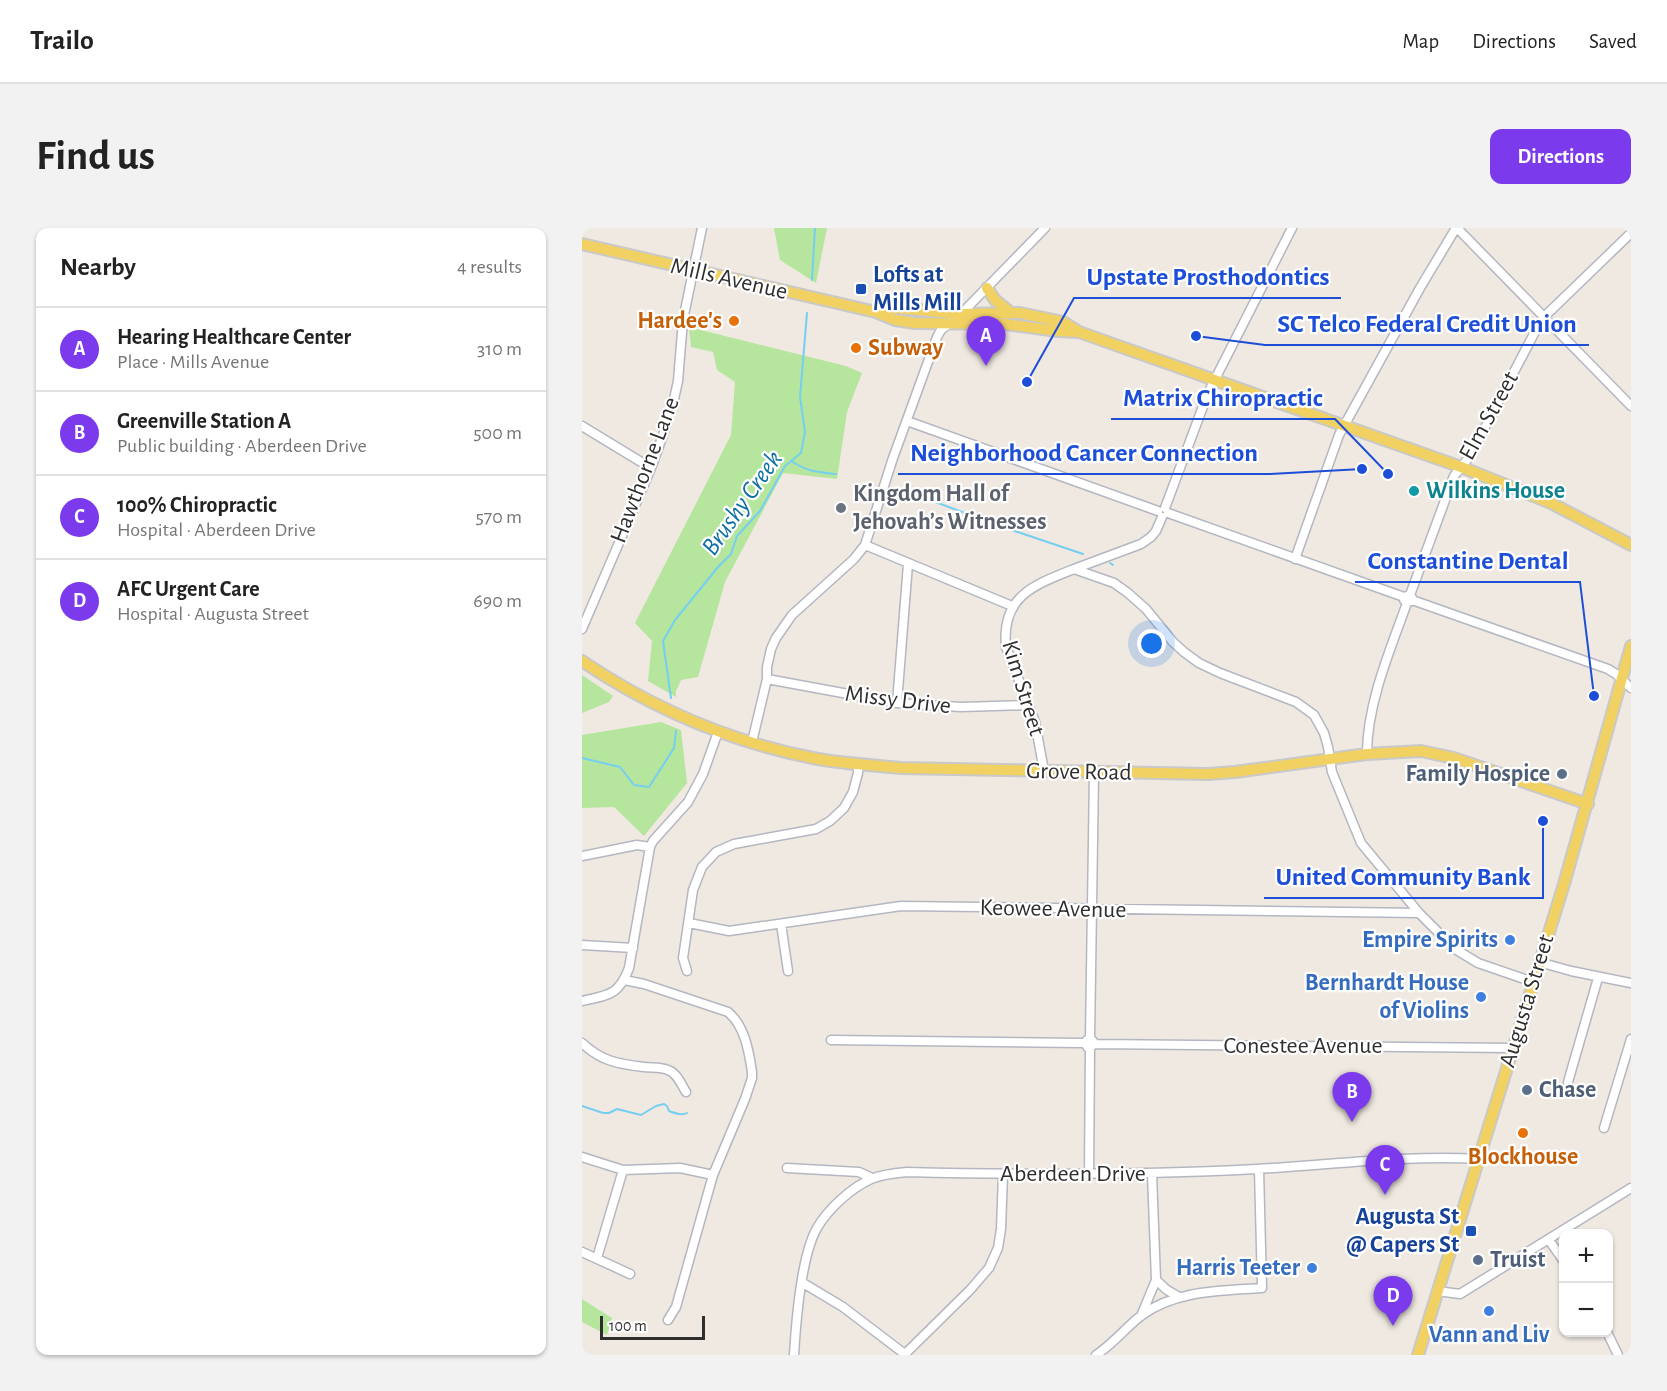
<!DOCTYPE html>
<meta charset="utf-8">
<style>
:root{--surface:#fff;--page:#f2f2f2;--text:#222;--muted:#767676;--line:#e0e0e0;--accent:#7c3aed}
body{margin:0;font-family:"Alegreya Sans",sans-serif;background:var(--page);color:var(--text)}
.controls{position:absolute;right:18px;bottom:18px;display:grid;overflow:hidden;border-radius:12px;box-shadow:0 2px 4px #0004}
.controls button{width:54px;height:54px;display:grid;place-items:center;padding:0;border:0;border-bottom:2px solid var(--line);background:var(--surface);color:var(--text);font:30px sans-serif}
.scale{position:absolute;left:18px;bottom:15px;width:105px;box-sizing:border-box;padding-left:6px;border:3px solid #2e2e2e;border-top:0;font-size:16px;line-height:21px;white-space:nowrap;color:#2e2e2e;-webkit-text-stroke:4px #fff;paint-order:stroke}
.you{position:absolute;left:570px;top:416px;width:21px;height:21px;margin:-15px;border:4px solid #fff;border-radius:50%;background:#1a73e8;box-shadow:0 0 0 9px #1a73e833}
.badge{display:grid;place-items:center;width:39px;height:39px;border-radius:50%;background:var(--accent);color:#fff;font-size:20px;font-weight:700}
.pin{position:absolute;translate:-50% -50px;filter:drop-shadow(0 2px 3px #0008)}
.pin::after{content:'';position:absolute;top:32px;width:21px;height:18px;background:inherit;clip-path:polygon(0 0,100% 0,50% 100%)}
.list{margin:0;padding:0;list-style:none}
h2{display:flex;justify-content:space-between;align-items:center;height:78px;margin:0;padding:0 24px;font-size:26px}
h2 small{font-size:20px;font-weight:400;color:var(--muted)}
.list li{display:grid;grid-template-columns:39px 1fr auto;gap:18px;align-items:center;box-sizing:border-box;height:84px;padding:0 24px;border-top:2px solid var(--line)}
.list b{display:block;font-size:22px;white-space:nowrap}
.list p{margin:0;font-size:20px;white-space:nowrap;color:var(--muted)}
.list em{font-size:20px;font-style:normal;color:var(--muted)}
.map{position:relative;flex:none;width:1049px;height:1127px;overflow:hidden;border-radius:12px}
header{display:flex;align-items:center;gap:36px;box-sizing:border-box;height:84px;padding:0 30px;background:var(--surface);border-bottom:2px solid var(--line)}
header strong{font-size:28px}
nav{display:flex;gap:33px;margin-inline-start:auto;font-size:21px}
.intro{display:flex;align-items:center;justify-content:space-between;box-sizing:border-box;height:144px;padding:0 36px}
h1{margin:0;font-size:42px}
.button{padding:15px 27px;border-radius:12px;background:var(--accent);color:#fff;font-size:21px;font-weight:700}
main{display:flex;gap:36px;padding:0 36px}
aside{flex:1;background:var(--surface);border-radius:12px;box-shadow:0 2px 4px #0004}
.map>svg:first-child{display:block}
.green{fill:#b6e59e}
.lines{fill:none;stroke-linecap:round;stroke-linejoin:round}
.stream{stroke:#75cff0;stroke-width:2}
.minor-casing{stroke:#b4b7c1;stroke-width:11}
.major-casing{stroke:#c9c9c9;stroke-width:14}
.minor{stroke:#fff;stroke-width:8}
.major{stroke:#f2d163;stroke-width:10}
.transit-dot{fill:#1a4fb4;stroke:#fff;stroke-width:2}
.food-dot{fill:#e8710a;stroke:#fff;stroke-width:2}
.culture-dot{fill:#0f9aa8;stroke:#fff;stroke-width:2}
.worship-dot{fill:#6b7280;stroke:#fff;stroke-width:2}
.service-dot{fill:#5c6f8a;stroke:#fff;stroke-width:2}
.shop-dot{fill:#3f7fe0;stroke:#fff;stroke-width:2}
.labels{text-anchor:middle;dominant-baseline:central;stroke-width:4.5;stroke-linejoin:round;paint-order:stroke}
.transit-label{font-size:24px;font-weight:bold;fill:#164399;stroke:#fff;text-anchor:start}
.street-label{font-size:24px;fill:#2e2e2e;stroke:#fff}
.food-label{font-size:24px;font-weight:bold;fill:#c56008;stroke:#fff;text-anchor:end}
.culture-label{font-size:24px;font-weight:bold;fill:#0d838f;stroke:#fff;text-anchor:start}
.worship-label{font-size:24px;font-weight:bold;fill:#5b616d;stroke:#fff;text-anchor:start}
.service-label{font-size:24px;font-weight:bold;fill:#4e5e75;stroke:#fff;text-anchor:start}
.shop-label{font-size:24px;font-weight:bold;fill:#366cbe;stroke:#fff;text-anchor:end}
.water-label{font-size:26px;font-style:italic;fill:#0d6fa3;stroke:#fff}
.leader{fill:none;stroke:#1d4ed8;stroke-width:2}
.callout-dot{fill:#1d4ed8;stroke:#fff;stroke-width:2}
.callout-label{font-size:26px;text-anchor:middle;font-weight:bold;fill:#1d4ed8;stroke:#fff;stroke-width:4.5;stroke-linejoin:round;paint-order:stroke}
</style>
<header>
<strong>Trailo</strong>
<nav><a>Map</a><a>Directions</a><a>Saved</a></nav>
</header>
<div class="intro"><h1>Find us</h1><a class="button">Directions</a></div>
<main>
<aside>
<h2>Nearby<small>4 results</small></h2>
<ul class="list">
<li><span class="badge">A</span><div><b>Hearing Healthcare Center</b><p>Place · Mills Avenue</p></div><em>310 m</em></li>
<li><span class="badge">B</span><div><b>Greenville Station A</b><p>Public building · Aberdeen Drive</p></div><em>500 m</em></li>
<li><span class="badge">C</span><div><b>100% Chiropractic</b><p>Hospital · Aberdeen Drive</p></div><em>570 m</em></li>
<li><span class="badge">D</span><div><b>AFC Urgent Care</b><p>Hospital · Augusta Street</p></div><em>690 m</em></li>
</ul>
</aside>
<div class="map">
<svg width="1049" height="1127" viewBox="0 0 1049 1127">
<rect width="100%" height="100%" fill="#efe9e1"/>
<path class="green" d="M 192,0 L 245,0 L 234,55 L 198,32 Z
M 107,99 L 264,138 L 280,145 L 265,184 L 255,251 L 201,245 L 143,354 L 116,449 L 99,452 L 94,463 L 94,469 L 66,453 L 70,413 L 53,395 L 149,207 L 153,154 L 135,142 L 131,124 L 109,119 Z
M 0,447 L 31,468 L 27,474 L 0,485 Z
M 79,494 L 99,502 L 105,555 L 62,608 L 32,579 L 0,580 L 0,507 Z
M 0,1071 L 30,1090 L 25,1107 L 0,1094 Z"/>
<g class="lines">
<path class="stream" d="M 230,52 L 233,0
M 209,233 C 227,244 233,244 254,246
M 312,261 L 332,266 L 415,297 L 501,326
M 528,335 L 531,337
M 89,470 L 81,413 L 93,392 L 136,339 L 149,326 L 155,308 L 178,283 L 203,238 L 219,225 L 223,204 L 218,169 L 225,85
M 0,530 L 38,539 L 52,557 L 67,559 L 92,520 L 94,503
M 0,878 L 21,885 L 27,885 L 35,881 L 59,887 L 74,878 L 82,876 L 85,878 L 87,883 C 92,885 100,888 105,885"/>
<g class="minor-casing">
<path id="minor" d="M 875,0 L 1049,178
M 378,87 L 463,0
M 325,193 L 576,283
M 0,198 L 69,240
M 583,280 L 626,165 L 710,0
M 586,285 L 822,369 L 828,367 L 830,370 L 829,373 L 824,374 L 822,372 L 822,369
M 283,317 L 430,378
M 713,331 L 757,207 L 838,60 L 874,0
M 492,341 L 559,316 L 569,309 L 574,303 L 580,289
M 828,367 L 872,248 L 888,228 L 956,98 L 962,89 L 1049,5
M 830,372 L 1026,441 L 1034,446 L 1049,460
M 0,401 L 69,240 L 81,207 L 92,171 L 96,153 L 101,92 L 120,0
M 185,451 L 315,475 L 379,479 L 447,477
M 315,475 L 326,336
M 170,514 L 185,451 L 185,439 L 189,421 L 194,410 L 210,387 L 272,331 L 283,317 L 311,230 L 355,109 L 359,102 L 368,95
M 785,526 C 785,476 808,422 825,375
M 462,543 L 453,494 L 424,419 C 419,368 452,357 492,341 L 532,355 L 546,365 L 564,381 L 591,414 L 602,424 L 617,435 L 638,445 L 714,474 L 732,487 L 742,505 L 746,519 L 750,544 L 779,615 L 837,685 L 873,721 L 896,735 L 951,754
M 0,628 L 55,617 L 68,619
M 107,695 L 147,703 L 319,678 L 837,685
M 199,696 L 206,743
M 0,717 L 51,720
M 957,734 L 989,743 L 1049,755
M 105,743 L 101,730 L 111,662 L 120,639 L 134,624 L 152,616 L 234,601 L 248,593 L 262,580 L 271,564 L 276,545 L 276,536
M 42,752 L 62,756 L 146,784 C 163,798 167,824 170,844 L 170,850 L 163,871 L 131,947 L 94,1079 L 86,1092
M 0,773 C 27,767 37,767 47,740 L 68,619 L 71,613 L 106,574 L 121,546 L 136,504
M 508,811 L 512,545
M 249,812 L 499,815 L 503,815 L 505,812 L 508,811 L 511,813 L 512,816 L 509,819 L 506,820 L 503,815
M 0,815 C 19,833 36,836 62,839 C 69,840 79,839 86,842 C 95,845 99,856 104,864
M 512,816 L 931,820
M 986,854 L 1016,750
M 1022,900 L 1049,811
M 0,929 L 41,942 L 98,940 L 131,947
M 205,940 L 277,944 L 290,950
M 570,946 L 574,1052 L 585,1062 L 597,1069
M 507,947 L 508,820
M 967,1012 L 981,1032
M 0,1024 L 48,1046
M 15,1030 L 41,942
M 221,1055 L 261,1079 L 324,1127
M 855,1063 L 878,1066 L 1049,960
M 559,1088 L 574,1052
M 1025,1104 L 1036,1127
M 323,1126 L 388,1062 L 407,1040 L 416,1020 L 419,1001 L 421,946
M 212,1127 C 214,1094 219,1028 235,1000 C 246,981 269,960 289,951 C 301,946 313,945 325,944 C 442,947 558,947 675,941 C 749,937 823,927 897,931
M 514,1127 C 531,1116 544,1099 560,1087 C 594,1062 639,1063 680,1060 L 677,941"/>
</g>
<g class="major-casing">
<path id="major" d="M 0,16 L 294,84 L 313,92 L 333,95 L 422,96 L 476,103 L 496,104
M 405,60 L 413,72 L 429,85
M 294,84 L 314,80 L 380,86 L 438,85 L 481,94 L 497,104 L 879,239 L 969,275 L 1049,317
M 0,433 C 71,481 152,515 236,531 C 264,536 291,537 319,540 L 626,546 L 653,544 L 785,526 L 839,523 L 872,530 L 1006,576
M 836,1127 L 982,656 L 1049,418"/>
</g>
<use href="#minor" class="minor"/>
<use href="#major" class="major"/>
</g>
<g class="transit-dot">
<rect x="273" y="55" width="12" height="12" rx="3"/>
<rect x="883" y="997" width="12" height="12" rx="3"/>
</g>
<g class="food-dot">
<circle cx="152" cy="93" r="6"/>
<circle cx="274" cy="120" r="6"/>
<circle cx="941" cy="905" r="6"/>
</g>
<circle class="culture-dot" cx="832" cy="263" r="6"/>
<circle class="worship-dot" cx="259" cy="280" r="6"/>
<g class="service-dot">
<circle cx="980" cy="546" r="6"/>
<circle cx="945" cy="862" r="6"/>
<circle cx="896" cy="1032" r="6"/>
</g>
<g class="shop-dot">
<circle cx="928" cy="712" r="6"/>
<circle cx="899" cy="769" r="6"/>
<circle cx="730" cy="1040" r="6"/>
<circle cx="907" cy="1083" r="6"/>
</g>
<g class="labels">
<g class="transit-label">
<text x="291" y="47">Lofts at<tspan x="291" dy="28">Mills Mill</tspan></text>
<text x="877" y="989" text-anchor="end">Augusta St<tspan x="877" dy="28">@ Capers St</tspan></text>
</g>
<g class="street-label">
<text transform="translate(147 51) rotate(13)">Mills Avenue</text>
<text transform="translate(907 188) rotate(-61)">Elm Street</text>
<text transform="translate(63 242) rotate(-69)">Hawthorne Lane</text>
<text transform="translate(441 460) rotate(73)">Kim Street</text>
<text transform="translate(316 472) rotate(7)">Missy Drive</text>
<text transform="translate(497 544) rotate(1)">Grove Road</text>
<text transform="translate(471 681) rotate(1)">Keowee Avenue</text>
<text transform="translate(945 773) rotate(-73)">Augusta Street</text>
<text x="721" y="818">Conestee Avenue</text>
<text x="491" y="946">Aberdeen Drive</text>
</g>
<g class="food-label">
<text x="140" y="93">Hardee's</text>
<text x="286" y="120" text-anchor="start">Subway</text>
<text x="941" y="929" text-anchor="middle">Blockhouse</text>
</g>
<g class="culture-label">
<text x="844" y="263">Wilkins House</text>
</g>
<g class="worship-label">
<text x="271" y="266">Kingdom Hall of<tspan x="271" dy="28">Jehovah’s Witnesses</tspan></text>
</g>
<g class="service-label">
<text x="968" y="546" text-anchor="end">Family Hospice</text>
<text x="957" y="862">Chase</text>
<text x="908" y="1032">Truist</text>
</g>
<g class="shop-label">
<text x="916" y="712">Empire Spirits</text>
<text x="887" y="755">Bernhardt House<tspan x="887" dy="28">of Violins</tspan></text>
<text x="718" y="1040">Harris Teeter</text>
<text x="907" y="1107" text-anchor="middle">Vann and Liv</text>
</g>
<g class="water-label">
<text transform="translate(160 275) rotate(-55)">Brushy Creek</text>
</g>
</g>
<path class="leader" d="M445 154L492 70H759M614 108L683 117H1007M806 246L753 191H529M780 241L688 246H316M1012 468L998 354H773M961 593L961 670H682"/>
<g class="callout-dot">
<circle cx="445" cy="154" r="6"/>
<circle cx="614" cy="108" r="6"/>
<circle cx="806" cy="246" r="6"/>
<circle cx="780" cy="241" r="6"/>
<circle cx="1012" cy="468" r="6"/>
<circle cx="961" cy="593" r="6"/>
</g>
<g class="callout-label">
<text x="626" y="57">Upstate Prosthodontics</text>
<text x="845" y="104">SC Telco Federal Credit Union</text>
<text x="641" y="178">Matrix Chiropractic</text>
<text x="502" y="233">Neighborhood Cancer Connection</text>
<text x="886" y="341">Constantine Dental</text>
<text x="821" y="657">United Community Bank</text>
</g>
</svg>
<div class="controls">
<button>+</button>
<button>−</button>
</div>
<div class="scale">100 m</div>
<div class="you"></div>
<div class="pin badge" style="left:404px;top:138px">A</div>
<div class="pin badge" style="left:770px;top:894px">B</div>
<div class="pin badge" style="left:803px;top:967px">C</div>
<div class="pin badge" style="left:811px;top:1098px">D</div>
</div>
</main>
